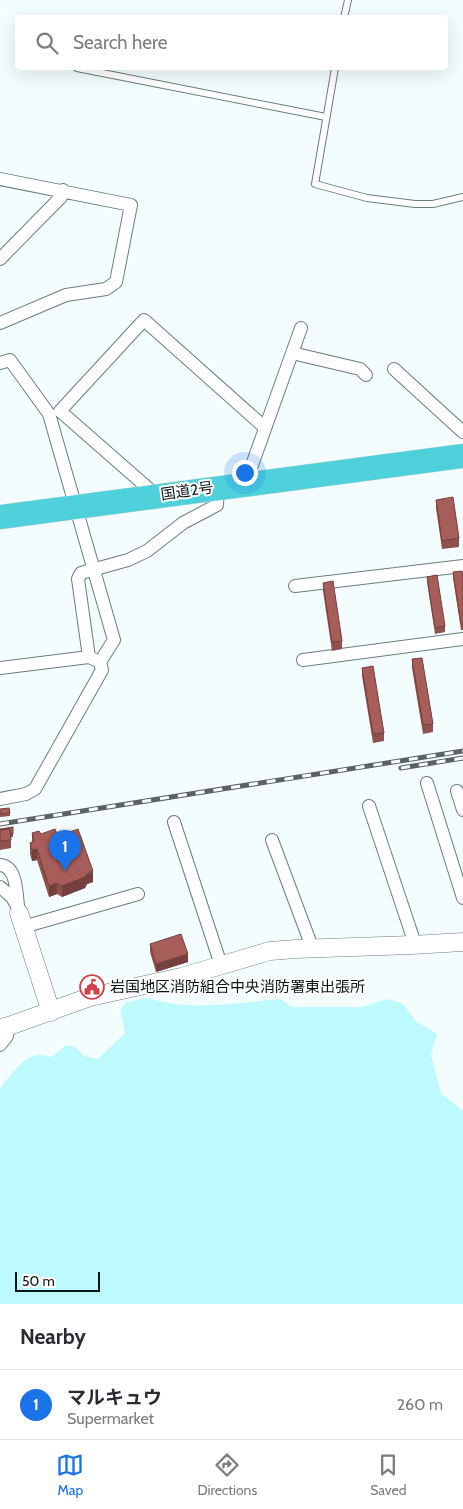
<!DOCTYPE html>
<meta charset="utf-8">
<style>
:root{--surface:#fff;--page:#f7f7f7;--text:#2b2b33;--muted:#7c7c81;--line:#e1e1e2;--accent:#1a73e8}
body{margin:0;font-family:Cabin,"Noto Sans JP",sans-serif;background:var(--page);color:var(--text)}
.scale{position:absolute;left:15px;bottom:12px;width:85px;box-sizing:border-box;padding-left:5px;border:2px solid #0b1414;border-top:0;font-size:14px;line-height:18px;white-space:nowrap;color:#0b1414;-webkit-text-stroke:4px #fff;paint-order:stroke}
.you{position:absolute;left:244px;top:472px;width:18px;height:18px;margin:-12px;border:4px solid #fff;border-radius:50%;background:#1a73e8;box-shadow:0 0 0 8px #1a73e833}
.badge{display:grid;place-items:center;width:32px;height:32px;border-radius:50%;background:var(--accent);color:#fff;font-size:16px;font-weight:700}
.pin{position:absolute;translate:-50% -41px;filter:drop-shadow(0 1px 2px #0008)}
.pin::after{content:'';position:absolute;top:26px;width:18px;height:15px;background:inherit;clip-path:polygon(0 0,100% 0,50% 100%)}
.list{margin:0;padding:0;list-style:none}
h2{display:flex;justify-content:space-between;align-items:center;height:65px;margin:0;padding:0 20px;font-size:21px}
h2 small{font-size:16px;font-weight:400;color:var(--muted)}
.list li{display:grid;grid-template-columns:32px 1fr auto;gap:15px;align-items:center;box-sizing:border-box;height:70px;padding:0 20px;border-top:1px solid var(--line)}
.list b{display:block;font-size:19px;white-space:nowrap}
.list p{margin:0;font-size:16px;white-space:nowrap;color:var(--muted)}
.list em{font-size:16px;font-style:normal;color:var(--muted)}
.icon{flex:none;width:28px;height:28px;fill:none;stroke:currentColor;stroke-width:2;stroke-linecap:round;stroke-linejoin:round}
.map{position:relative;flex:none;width:463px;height:1304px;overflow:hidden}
.search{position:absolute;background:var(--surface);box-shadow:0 5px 20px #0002;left:15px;right:15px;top:15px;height:55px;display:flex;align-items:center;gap:12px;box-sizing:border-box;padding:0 18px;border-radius:5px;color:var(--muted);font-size:19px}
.sheet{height:135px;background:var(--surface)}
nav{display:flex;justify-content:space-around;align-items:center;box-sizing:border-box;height:70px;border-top:1px solid var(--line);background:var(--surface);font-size:14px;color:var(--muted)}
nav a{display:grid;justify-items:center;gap:2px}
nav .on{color:var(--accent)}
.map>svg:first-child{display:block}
.green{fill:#bcfaff}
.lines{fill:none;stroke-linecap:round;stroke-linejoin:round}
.lane-casing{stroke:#687d7f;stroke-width:8}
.street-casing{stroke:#687d7f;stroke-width:14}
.secondary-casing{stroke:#687d7f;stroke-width:19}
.highway-casing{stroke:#d8d9d9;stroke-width:25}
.lane{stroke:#fff;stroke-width:6}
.street{stroke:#fff;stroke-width:12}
.secondary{stroke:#fff;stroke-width:18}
.highway{stroke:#4ed1da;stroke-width:24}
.rail-casing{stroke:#5a6364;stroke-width:5}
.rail{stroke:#fff;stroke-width:3;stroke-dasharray:9;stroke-linecap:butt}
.wall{fill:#90504d}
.shaded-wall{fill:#75413e}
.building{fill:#a75d59;stroke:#75413e}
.labels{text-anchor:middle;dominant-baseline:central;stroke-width:4;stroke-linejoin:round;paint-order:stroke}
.street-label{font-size:15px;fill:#0b1414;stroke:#fff}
.poi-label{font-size:15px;fill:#0b1414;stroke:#fff;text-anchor:start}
</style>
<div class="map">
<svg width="463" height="1304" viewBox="0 0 463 1304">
<rect width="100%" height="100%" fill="#f4fdfe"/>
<path class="green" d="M 148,998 C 191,1012 237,1003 281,999 L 291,1007 L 361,1007 L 388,999 L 403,1004 L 416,1021 L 437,1034 L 431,1055 L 441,1093 L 463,1111 L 463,1304 L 0,1304 L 0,1089 C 9,1077 23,1055 40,1055 C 43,1055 48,1056 52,1057 L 65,1046 L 74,1046 L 84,1056 L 98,1059 L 125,1033 L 120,1010 L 127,1002 Z"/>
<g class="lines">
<g class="lane-casing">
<path id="lane" d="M 344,18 L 348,0
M 77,68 L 326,117
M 335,68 L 315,184 L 367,198 L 415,204 L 433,204 L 463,197"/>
</g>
<g class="street-casing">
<path id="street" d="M 0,179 L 131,205 L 116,282 L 106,289 L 66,295 L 0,323
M 0,259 L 61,197 L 63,190
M 292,353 L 360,369 L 366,375
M 0,363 L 10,360 L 49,414 L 114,640 L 100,662 L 102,670 L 35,789 L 26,794 L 0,799
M 394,369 L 463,432
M 247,484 L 247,479 L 301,328
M 157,496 L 60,411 L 144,320 L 262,425 L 265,426
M 295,586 L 463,566
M 303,660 L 463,639
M 100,662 L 89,657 L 78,579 L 81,573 L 128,560 L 147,551 L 183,523 L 217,505 L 218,487
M 0,668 L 89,657
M 427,783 L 463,898
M 457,791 L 463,810
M 369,806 L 413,938 L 412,945
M 174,822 L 221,965
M 272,840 L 309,939 L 309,948
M 0,865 C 19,866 16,900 19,913
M 0,887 L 12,897 L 17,906
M 23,927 L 138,894
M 0,1045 L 7,1036 L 9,1026"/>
</g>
<g class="secondary-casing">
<path id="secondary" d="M 19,913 L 51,1012
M 0,1028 L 9,1026 L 90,997 L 181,977 L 270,951 L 296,949 L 412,945 L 463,942"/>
</g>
<g class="highway-casing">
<path id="highway" d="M 0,517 L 463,456"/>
</g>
<use href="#lane" class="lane"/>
<use href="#street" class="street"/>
<use href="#secondary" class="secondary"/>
<use href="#highway" class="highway"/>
<g class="rail-casing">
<path id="rail" d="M 401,768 L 463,758
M 0,824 L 463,751"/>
</g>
<use href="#rail" class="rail"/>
</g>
<path class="wall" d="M 436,500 L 459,538 L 459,547 L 442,549 L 436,508 Z
M 453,572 L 463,579 L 463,630 L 461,630 L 453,578 Z
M 427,577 L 445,626 L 445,632 L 435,634 L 427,582 Z
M 323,583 L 342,641 L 342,649 L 332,651 L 323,591 Z
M 412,659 L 433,724 L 433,732 L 423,734 L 412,668 Z
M 362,668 L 384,733 L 384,741 L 373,743 L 362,676 Z
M 0,809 L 10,813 L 10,816 L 0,817 Z
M 0,829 L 13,834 L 13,837 L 11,837 L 11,848 L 0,850 Z
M 32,833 L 58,836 L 93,882 L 87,884 L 85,888 L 62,897 L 57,894 L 49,897 L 37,860 L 32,861 L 30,854 L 30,843 L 32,842 Z
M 150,944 L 188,962 L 156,972 L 150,952 Z"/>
<path class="shaded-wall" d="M 37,849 L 37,860 L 32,861 L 32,850 Z
M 93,871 L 93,882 L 87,884 L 85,888 L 62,897 L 62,886 Z
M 57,883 L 57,894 L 49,897 L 49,886 Z
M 188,954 L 188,962 L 156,972 L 156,964 Z"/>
<path class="building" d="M 453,497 L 459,538 L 442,541 L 436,500 Z
M 462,571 L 463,579 L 463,624 L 461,624 L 453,572 Z
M 437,575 L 445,626 L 435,628 L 427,577 Z
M 333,581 L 342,641 L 332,642 L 323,583 Z
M 422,658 L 433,724 L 423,725 L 412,659 Z
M 373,666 L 384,733 L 373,734 L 362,668 Z
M 9,808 L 10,813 L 0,814 L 0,809 Z
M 13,827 L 13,834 L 11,834 L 10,829 L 0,830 L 0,829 Z
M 10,829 L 11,840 L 0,841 L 0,830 Z
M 55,829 L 58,836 L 78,829 L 93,871 L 87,873 L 85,877 L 62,886 L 57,883 L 49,886 L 37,849 L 32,850 L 30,843 L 34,841 L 32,833 L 39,831 L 41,834 Z
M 181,934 L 188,954 L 156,964 L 150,944 Z"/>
<defs>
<g id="civic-ring" transform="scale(1.25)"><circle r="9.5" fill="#fff" stroke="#d14145" stroke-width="1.5"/><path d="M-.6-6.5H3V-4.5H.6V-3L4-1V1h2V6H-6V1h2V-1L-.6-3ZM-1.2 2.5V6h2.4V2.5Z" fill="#d14145"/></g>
</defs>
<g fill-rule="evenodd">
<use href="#civic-ring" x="92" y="987"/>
</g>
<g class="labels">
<g class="street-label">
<text transform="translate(187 491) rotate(-8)">国道2号</text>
</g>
<g class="poi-label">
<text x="110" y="987">岩国地区消防組合中央消防署東出張所</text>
</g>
</g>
</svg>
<div class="scale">50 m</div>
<div class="you"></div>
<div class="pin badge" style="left:65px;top:871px">1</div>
<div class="search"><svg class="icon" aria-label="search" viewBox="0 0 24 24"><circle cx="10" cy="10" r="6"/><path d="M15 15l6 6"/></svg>Search here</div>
</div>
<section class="sheet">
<h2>Nearby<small></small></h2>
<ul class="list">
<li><span class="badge">1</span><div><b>マルキュウ</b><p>Supermarket</p></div><em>260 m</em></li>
</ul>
</section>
<nav>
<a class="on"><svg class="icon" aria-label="map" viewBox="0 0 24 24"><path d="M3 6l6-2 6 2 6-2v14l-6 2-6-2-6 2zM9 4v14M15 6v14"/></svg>Map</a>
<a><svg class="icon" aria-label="directions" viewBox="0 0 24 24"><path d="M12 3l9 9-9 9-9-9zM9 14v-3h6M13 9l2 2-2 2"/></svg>Directions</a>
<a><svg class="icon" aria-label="saved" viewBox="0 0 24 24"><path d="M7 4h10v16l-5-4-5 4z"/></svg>Saved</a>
</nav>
